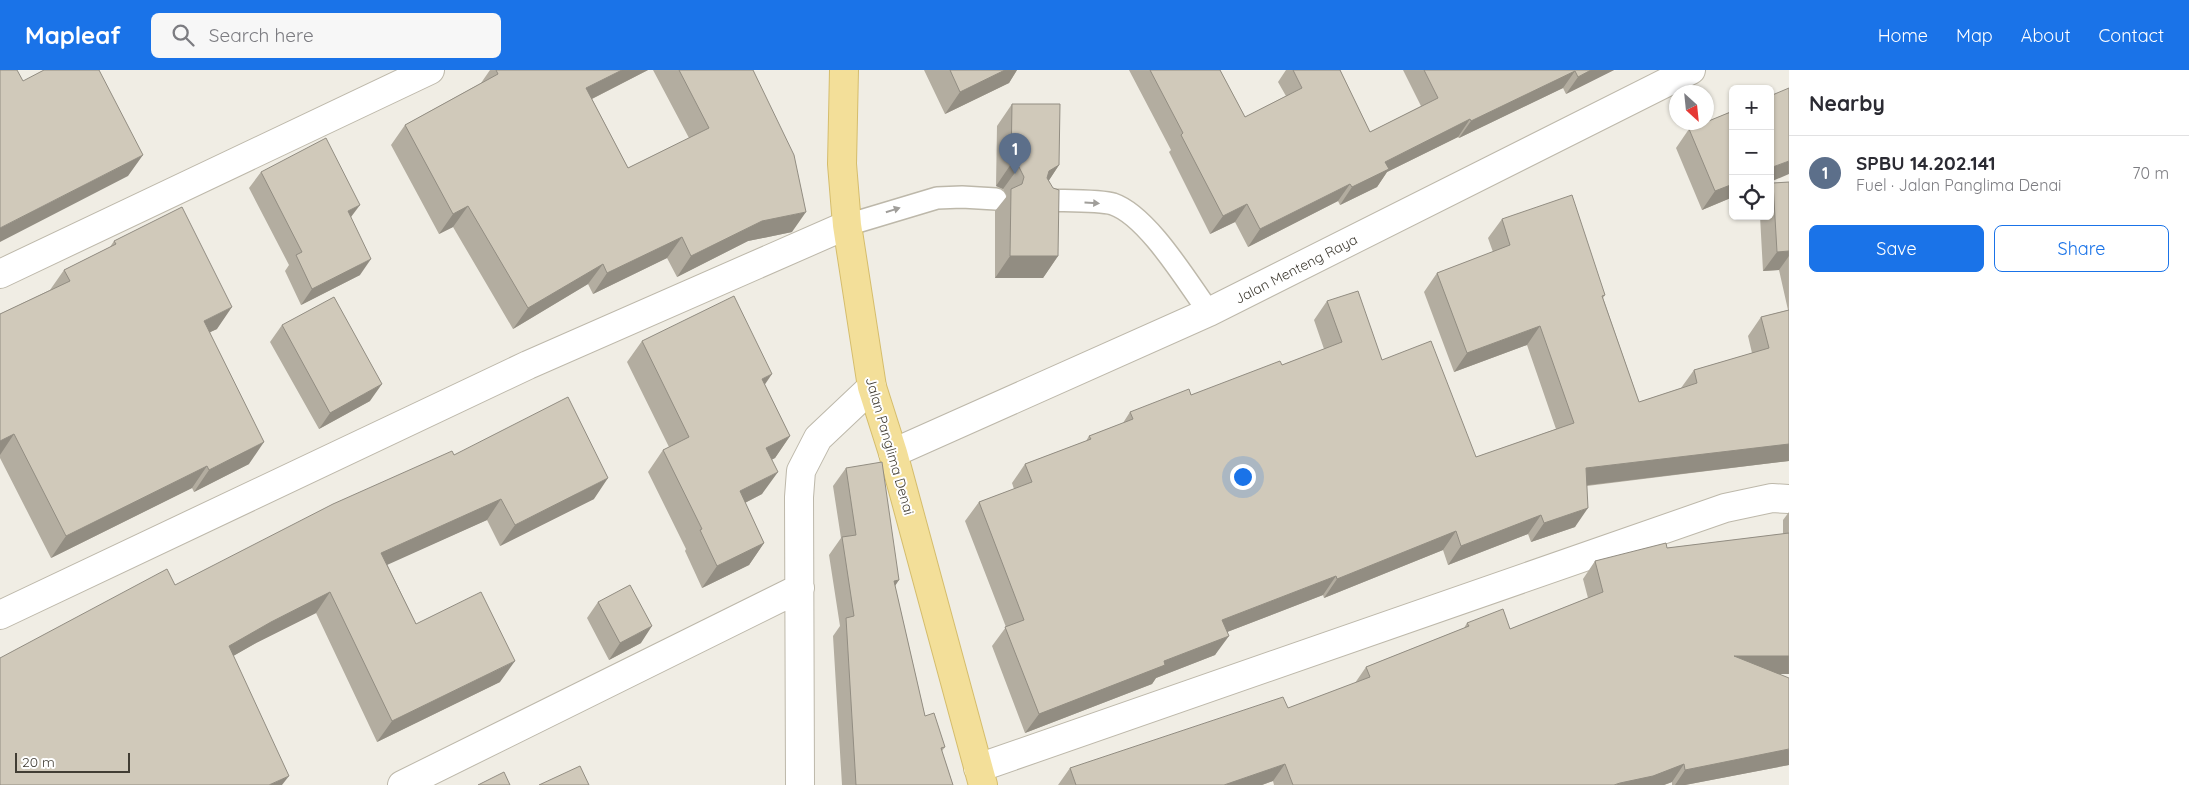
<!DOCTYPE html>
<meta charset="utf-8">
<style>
:root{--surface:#fff;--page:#f7f7f7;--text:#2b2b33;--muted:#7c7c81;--line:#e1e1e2;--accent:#1a73e8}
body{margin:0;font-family:Quicksand,sans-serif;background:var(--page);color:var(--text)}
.controls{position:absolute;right:15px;top:15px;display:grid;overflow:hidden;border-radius:8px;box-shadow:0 1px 4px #0004}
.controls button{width:45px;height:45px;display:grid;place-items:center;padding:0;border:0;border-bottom:1px solid var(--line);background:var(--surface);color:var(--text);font:25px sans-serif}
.compass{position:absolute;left:1669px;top:15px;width:45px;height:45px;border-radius:50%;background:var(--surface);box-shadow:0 1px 4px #0004;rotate:153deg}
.scale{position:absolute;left:15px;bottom:12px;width:115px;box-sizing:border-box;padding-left:5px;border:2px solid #413d34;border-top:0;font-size:14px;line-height:18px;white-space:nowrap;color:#413d34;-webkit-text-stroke:4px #fff;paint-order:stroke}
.you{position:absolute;left:1242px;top:406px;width:18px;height:18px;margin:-12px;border:4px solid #fff;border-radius:50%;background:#1a73e8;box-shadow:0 0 0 8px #1a73e833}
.badge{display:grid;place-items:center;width:32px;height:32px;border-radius:50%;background:var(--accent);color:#fff;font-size:16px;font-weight:700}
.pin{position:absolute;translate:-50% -41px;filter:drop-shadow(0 1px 2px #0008)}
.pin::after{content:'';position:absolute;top:26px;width:18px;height:15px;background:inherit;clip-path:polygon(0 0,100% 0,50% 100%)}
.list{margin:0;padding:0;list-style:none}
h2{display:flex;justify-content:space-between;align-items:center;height:65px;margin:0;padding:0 20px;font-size:21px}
h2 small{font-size:16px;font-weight:400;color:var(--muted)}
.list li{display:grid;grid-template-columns:32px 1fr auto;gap:15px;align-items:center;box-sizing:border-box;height:75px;padding:0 20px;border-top:1px solid var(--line)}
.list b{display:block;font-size:19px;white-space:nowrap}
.list p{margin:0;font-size:16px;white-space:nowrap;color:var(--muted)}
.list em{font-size:16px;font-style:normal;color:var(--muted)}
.actions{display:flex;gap:10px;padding:15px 20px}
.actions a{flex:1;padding:11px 0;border:1px solid var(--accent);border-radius:8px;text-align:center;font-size:18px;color:var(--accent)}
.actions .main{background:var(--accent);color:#fff}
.icon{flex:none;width:28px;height:28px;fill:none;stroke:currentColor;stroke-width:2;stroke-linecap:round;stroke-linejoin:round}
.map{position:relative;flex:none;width:1789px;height:715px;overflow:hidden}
header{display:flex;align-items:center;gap:30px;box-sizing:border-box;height:70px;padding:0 25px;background:var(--accent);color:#fff}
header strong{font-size:24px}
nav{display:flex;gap:28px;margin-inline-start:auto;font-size:18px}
.search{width:350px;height:45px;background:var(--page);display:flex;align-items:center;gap:12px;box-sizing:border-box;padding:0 18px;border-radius:8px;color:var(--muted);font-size:19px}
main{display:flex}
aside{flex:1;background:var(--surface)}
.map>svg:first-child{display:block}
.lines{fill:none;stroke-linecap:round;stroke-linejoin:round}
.service-casing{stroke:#bdb8aa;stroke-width:24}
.minor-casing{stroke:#bdb8aa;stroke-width:30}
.tertiary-casing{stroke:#bdb8aa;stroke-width:30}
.primary-casing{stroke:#d5bd6c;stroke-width:30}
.service{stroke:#fff;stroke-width:21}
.minor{stroke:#fff;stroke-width:28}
.tertiary{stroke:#fff;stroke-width:28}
.primary{stroke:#f3df99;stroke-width:28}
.wall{fill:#b3ada0}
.shaded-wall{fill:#928d82}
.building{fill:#d0c9ba;stroke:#928d82}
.oneway{fill:#a09e9a}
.labels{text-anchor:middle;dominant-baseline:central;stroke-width:4;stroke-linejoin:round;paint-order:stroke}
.street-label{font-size:14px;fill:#413d34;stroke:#fff}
</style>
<header>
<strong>Mapleaf</strong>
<div class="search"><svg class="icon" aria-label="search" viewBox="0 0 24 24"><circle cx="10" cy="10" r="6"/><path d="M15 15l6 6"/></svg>Search here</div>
<nav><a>Home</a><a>Map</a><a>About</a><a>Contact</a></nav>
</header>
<main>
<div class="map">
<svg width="1789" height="715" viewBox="0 0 1789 715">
<rect width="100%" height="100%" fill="#f0ede4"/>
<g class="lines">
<g class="service-casing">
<path id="service" d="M 1044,130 C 1060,131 1100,130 1113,134 C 1148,146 1187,212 1209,242
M 847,155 L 937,128 L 962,127 L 996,129"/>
</g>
<g class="minor-casing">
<path id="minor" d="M 0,204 L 430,0
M 0,545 L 528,295 L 847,155
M 978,698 L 1725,438 L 1772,428 L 1789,429
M 402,715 L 800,518
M 800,715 L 799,427 L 801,401 L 818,368 L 872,317"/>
</g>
<g class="tertiary-casing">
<path id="tertiary" d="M 893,383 L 1209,242 L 1691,0"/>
</g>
<g class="primary-casing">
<path id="primary" d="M 844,0 L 842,94 L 847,155 L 872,317 L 893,383 L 983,715"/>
</g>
<use href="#service" class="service"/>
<use href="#minor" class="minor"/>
<use href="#tertiary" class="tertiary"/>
<use href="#primary" class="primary"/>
</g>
<path class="wall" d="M 490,0 L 648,0 L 592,29 L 628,98 L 689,68 L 653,0 L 753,0 L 792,162 L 748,171 L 677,207 L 667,188 L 593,224 L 588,214 L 513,259 L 453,157 L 439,164 L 391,75 L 405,55 L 481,13 Z
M 924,0 L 1017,0 L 1009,13 L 945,44 Z
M 1129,0 L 1220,0 L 1245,47 L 1286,26 L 1278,12 L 1286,0 L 1340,0 L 1370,62 L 1421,36 L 1403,0 L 1614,0 L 1566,24 L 1563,18 L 1459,68 L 1458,67 L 1387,102 L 1377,117 L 1340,135 L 1338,131 L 1248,177 L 1235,152 L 1210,164 L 1169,82 L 1171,80 Z
M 1012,34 L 1059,95 L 1049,110 L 1058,186 L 1043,208 L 995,208 L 995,141 L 1007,126 L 1003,119 L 996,116 L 997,56 Z
M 1733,41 L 1733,127 L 1702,140 L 1676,78 L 1689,59 Z
M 261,102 L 351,147 L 360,205 L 301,235 L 285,201 L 289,195 L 249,118 Z
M 1789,112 L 1789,391 L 1587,416 L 1575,457 L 1531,472 L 1528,464 L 1448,495 L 1443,480 L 1324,528 L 1323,525 L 1227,562 L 1215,585 L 1156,608 L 1152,614 L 1025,663 L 992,576 L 1006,557 L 965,451 L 979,432 L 1014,419 L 1012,413 L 1025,394 L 1086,371 L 1089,366 L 1123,353 L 1130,342 L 1191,325 L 1282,295 L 1324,279 L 1314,250 L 1327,231 L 1382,290 L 1476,387 L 1556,359 L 1527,275 L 1454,302 L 1424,222 L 1437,203 L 1493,182 L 1488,168 L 1502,149 L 1605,225 L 1603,228 L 1639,332 L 1681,318 L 1694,300 L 1752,283 L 1748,266 L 1761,247 L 1788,240 L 1779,200 L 1763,201 L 1760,146 L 1770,146 L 1770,116 L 1773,113 Z
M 114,171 L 217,259 L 210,262 L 249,394 L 194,422 L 192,418 L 51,488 L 0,388 L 0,244 L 50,220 L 64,200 L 110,177 Z
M 282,255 L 370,331 L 319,359 L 270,272 Z
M 642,271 L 765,315 L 790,366 L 775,388 L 771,390 L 762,424 L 745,433 L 764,473 L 749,495 L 702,518 L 685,481 L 686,479 L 648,402 L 663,380 L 669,377 L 627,292 Z
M 454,385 L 594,429 L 500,476 L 487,450 L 387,494 L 416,554 L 500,612 L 377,672 L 316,543 L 256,573 L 233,586 L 175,515 Z
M 846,398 L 895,516 L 925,646 L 945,677 L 942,681 L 953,715 L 842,715 L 833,566 L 840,556 L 829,485 L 841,468 L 833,416 Z
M 1789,442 L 1789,604 L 1779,604 L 1789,695 L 1685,715 L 1672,715 L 1672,712 L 1664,715 L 1274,715 L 1273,711 L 1262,715 L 1058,715 L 1070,698 L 1288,638 L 1355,613 L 1366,597 L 1464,558 L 1467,553 L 1510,559 L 1588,528 L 1583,509 L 1595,491 L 1667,478 L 1783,464 L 1783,450 Z
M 598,532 L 641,573 L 609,590 L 587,548 Z"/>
<path class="shaded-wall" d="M 622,0 L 648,0 L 572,39 L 586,18 Z
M 1005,0 L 1017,0 L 1009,13 L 945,44 L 960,22 Z
M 1591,0 L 1614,0 L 1566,24 L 1578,7 Z
M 1575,1 L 1563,18 L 1459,68 L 1471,51 Z
M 1470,49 L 1458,67 L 1387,102 L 1377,117 L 1340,135 L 1352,117 L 1385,92 Z
M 143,85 L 128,106 L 0,172 L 0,158 Z
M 1789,91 L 1789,104 L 1770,112 L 1770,98 Z
M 1011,94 L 1019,97 L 1003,119 L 996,116 Z
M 1059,95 L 1044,118 L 1049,101 Z
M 1350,114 L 1338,131 L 1248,177 L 1260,159 Z
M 1733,114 L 1733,127 L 1702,140 L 1715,121 Z
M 1247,134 L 1235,152 L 1210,164 L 1223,146 Z
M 360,135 L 348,151 L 348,141 Z
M 468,136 L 453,157 L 439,164 L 453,144 Z
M 806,142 L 792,162 L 748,171 L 677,207 L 691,186 L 762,151 Z
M 682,167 L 667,188 L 593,224 L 607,203 Z
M 1789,181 L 1789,186 L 1779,200 L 1763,201 L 1777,182 Z
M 1010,186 L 1058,186 L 1043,208 L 995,208 Z
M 371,189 L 360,205 L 301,235 L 312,219 Z
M 603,194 L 588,214 L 513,259 L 528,238 Z
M 232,237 L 217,259 L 189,272 L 204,251 Z
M 1540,256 L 1527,275 L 1454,302 L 1467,283 Z
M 772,304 L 757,326 L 762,309 Z
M 382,314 L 370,331 L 319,359 L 330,343 Z
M 14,364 L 0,385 L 0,371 Z
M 790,366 L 775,388 L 751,400 L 766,378 Z
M 264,372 L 249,394 L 194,422 L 209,400 Z
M 1789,374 L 1789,391 L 1572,417 L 1586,398 Z
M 207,396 L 192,418 L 51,488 L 66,466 Z
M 778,402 L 762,424 L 725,443 L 740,421 Z
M 608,408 L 594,429 L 500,476 L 515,455 Z
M 501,429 L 487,450 L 367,504 L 381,483 Z
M 1588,438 L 1575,457 L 1531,472 L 1544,453 Z
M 1541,445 L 1528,464 L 1448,495 L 1461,476 Z
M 1456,461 L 1443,480 L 1324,528 L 1337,509 Z
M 764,473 L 749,495 L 702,518 L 717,496 Z
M 1336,506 L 1323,525 L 1209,569 L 1222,550 Z
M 899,510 L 887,528 L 894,511 Z
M 330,522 L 316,543 L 256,573 L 214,597 L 229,576 L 271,552 Z
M 652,556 L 641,573 L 609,590 L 620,573 Z
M 1229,566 L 1215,585 L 1156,608 L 1152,614 L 1025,663 L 1039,644 L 1164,591 Z
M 1734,586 L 1789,586 L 1789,604 L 1721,604 Z
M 515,591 L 500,612 L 377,672 L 392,651 Z
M 1789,679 L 1789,695 L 1685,715 L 1675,715 L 1685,700 Z
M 1285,694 L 1273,711 L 1262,715 L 1224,715 Z
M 1684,694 L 1672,712 L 1664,715 L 1614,715 Z
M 289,706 L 282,715 L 269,715 Z"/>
<path class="building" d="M 0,0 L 17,0 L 23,11 L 44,0 L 99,0 L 143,85 L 0,158 Z
M 496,0 L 622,0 L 586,18 L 628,98 L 709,58 L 679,0 L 753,0 L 794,85 L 806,142 L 762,151 L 691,186 L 682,167 L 607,203 L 603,194 L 528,238 L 468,136 L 453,144 L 405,55 L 498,4 Z
M 950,0 L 1005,0 L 960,22 Z
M 1150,0 L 1220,0 L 1245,47 L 1302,18 L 1293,0 L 1340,0 L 1370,62 L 1438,28 L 1424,0 L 1591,0 L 1578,7 L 1575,1 L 1471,51 L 1470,49 L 1385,92 L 1389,99 L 1352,117 L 1350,114 L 1260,159 L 1247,134 L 1223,146 L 1181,65 L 1183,63 Z
M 1789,18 L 1789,91 L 1770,98 L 1770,26 Z
M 1012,34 L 1060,34 L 1059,95 L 1049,101 L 1047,108 L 1053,118 L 1059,120 L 1058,186 L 1010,186 L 1011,119 L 1022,114 L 1024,107 L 1019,97 L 1011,94 Z
M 1733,41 L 1733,114 L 1715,121 L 1689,59 Z
M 326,68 L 360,135 L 348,141 L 371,189 L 312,219 L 296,185 L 302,182 L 261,102 Z
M 1789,112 L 1789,181 L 1777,182 L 1773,113 Z
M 1572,125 L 1605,225 L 1602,226 L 1639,332 L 1697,313 L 1694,300 L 1769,278 L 1761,247 L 1789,240 L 1789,374 L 1586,398 L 1588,438 L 1544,453 L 1541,445 L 1461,476 L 1456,461 L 1337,509 L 1336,506 L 1222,550 L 1229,566 L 1164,591 L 1165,595 L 1039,644 L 1005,557 L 1024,550 L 979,432 L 1032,412 L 1025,394 L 1091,369 L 1089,366 L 1133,349 L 1130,342 L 1189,319 L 1191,325 L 1280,291 L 1282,295 L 1342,272 L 1327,231 L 1358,221 L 1382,290 L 1431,271 L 1476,387 L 1574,353 L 1540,256 L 1467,283 L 1437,203 L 1510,175 L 1502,149 Z
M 182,137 L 232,237 L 204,251 L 264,372 L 209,400 L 207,396 L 66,466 L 14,364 L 0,371 L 0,244 L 70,211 L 64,200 L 116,174 L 114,171 Z
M 734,226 L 772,304 L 762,309 L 790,366 L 766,378 L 778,402 L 740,421 L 764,473 L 717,496 L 700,460 L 702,459 L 663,380 L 689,367 L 642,271 Z
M 334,227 L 382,314 L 330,343 L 282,255 Z
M 568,327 L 608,408 L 515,455 L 501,429 L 381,483 L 416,554 L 481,522 L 515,591 L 392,651 L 330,522 L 271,552 L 229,576 L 289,706 L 269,715 L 0,715 L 0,588 L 167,499 L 175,515 L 333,434 L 452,381 L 454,385 Z
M 882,392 L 899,510 L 894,511 L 925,646 L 934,643 L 945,677 L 941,678 L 953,715 L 856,715 L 846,548 L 854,546 L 842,467 L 856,465 L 846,398 Z
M 1789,463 L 1789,586 L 1734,586 L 1789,608 L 1789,679 L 1685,700 L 1684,694 L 1653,706 L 1620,713 L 1614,715 L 1293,715 L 1285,694 L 1224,715 L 1076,715 L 1070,698 L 1283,627 L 1288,638 L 1370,607 L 1366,597 L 1469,556 L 1467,553 L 1503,539 L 1510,559 L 1603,522 L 1595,491 L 1666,473 L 1667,478 Z
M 630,515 L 652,556 L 620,573 L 598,532 Z
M 580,696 L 589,715 L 539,715 Z
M 504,702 L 510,715 L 478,715 Z"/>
<defs><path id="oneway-solid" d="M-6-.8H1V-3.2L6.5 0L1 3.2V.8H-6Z" transform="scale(1.25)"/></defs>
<g class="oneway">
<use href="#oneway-solid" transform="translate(1092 133) rotate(3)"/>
<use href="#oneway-solid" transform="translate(893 140) rotate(-18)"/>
</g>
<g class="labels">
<g class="street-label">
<text transform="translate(1296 199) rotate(-27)">Jalan Menteng Raya</text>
<text transform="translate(890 376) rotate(74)">Jalan Panglima Denai</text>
</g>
</g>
</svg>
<div class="controls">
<button>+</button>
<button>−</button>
<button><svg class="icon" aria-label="locate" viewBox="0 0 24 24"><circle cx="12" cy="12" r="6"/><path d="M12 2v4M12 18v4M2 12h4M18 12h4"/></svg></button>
</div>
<svg class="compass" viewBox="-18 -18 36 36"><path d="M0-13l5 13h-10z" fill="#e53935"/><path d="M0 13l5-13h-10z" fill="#7c7c81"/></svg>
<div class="scale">20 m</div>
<div class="you"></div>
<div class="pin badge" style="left:1015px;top:104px;background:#5c6f8a">1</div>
</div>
<aside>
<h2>Nearby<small></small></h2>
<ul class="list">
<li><span class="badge" style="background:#5c6f8a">1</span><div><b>SPBU 14.202.141</b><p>Fuel · Jalan Panglima Denai</p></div><em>70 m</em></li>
</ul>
<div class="actions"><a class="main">Save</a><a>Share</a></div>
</aside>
</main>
